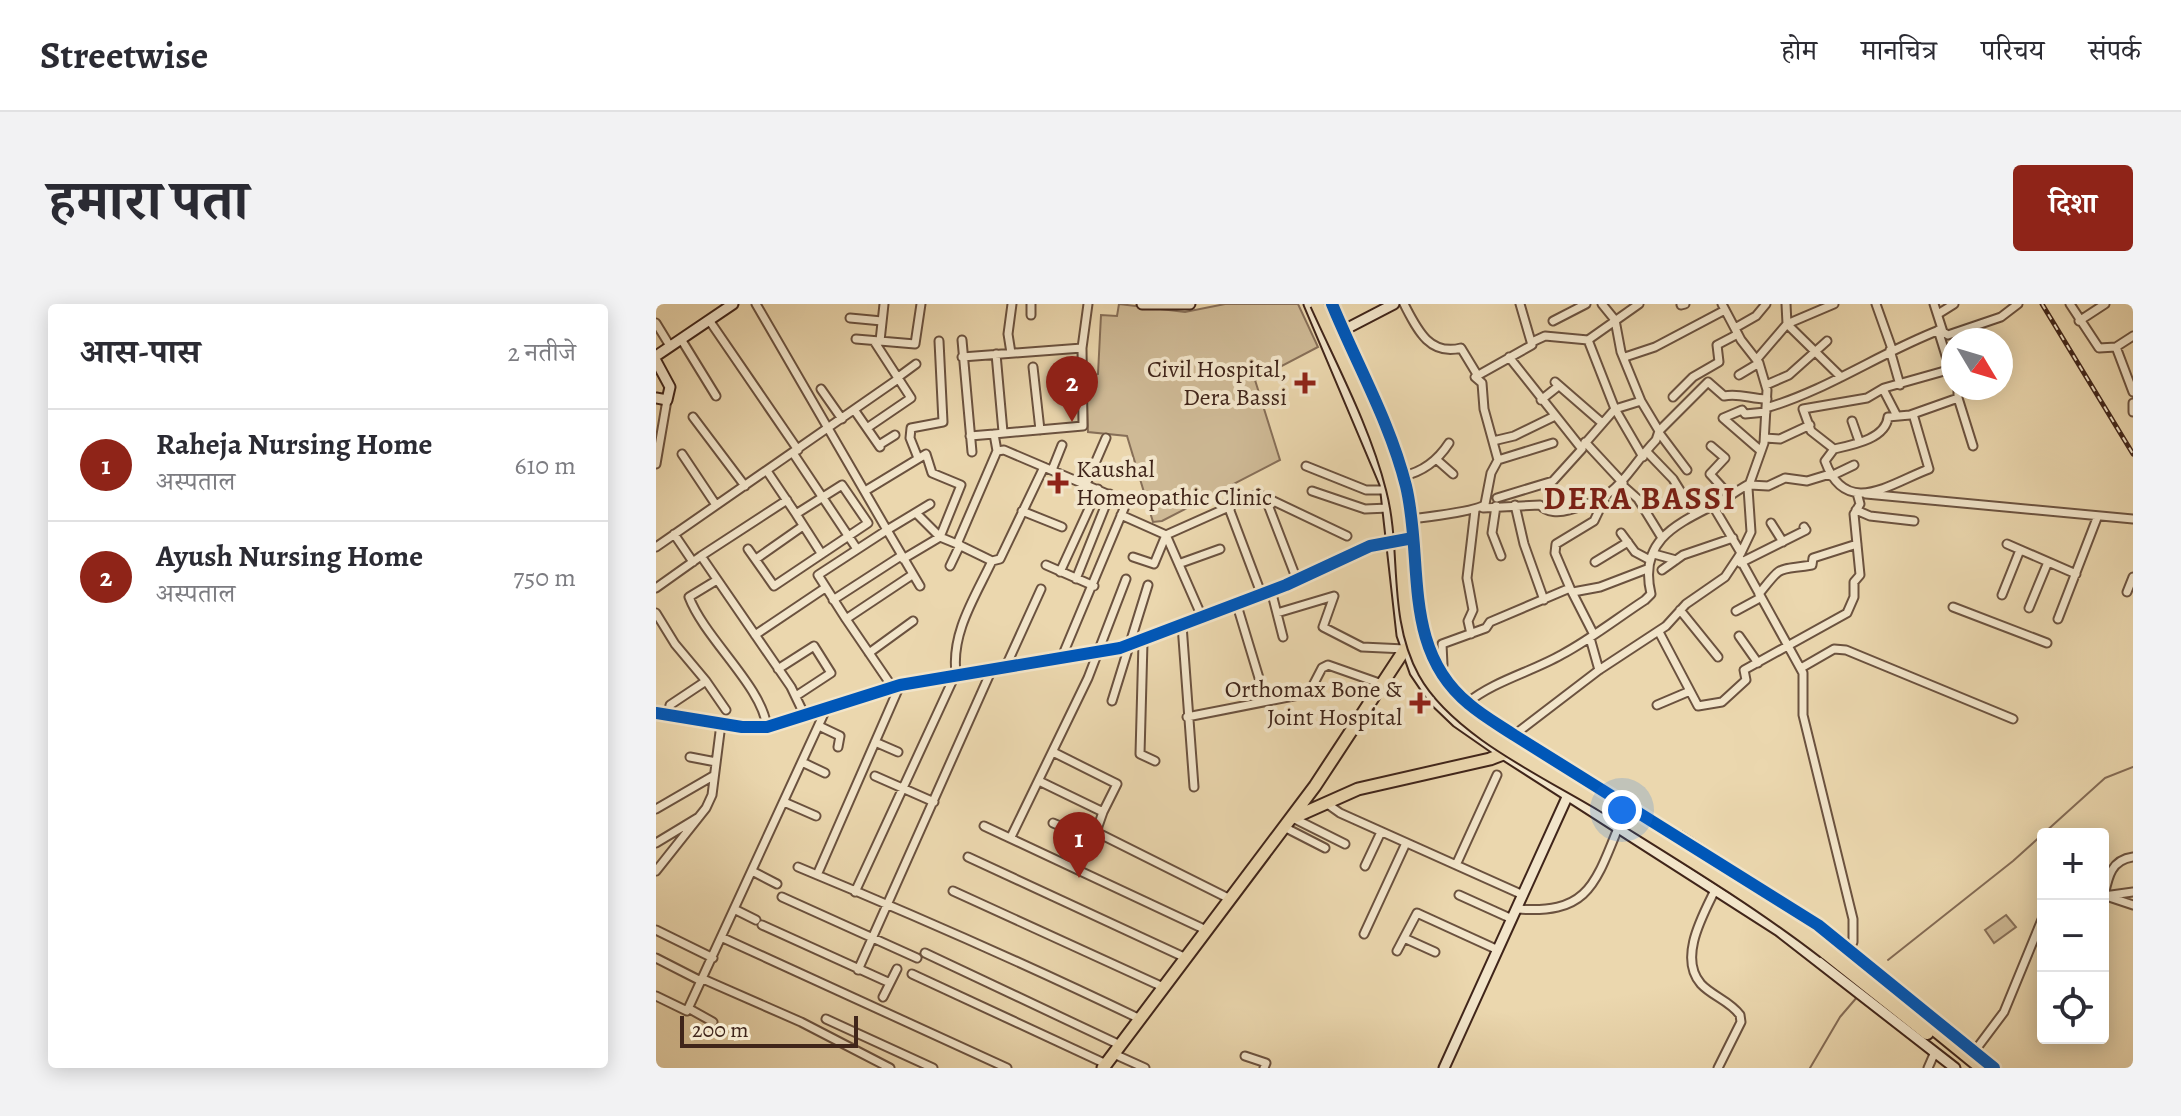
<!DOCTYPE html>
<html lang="hi">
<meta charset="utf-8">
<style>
:root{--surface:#fff;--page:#f2f2f3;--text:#2b2b33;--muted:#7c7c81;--line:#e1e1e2;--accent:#8f2418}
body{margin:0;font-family:Alegreya,"Noto Serif Devanagari",serif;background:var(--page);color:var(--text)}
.controls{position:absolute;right:24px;bottom:24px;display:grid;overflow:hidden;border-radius:8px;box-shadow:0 4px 20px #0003}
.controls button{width:72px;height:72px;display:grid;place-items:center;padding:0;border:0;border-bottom:2px solid var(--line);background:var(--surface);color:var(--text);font:40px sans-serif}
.compass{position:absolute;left:1285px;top:24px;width:72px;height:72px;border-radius:50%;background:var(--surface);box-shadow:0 4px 20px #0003;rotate:128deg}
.scale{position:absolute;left:24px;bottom:20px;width:178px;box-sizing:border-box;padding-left:8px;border:4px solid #40251a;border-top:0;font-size:22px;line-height:28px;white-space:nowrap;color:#40251a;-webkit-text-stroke:6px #f2e5ca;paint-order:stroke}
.you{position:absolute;left:966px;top:506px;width:28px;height:28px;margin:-20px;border:6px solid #fff;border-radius:50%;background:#1a73e8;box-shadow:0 0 0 12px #1a73e833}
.badge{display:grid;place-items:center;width:52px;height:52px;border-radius:50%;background:var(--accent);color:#fff;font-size:26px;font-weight:700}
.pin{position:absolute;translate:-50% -66px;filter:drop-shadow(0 2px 4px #0008)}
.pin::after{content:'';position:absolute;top:42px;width:28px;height:24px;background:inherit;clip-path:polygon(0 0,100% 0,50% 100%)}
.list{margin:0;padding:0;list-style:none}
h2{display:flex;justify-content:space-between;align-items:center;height:104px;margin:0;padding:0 32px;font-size:34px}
h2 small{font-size:26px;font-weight:400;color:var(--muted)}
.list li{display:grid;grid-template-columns:52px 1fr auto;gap:24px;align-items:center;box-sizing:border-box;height:112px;padding:0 32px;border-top:2px solid var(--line)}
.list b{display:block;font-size:30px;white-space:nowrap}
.list p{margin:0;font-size:26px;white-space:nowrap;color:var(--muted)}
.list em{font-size:26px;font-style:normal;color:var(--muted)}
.icon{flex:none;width:44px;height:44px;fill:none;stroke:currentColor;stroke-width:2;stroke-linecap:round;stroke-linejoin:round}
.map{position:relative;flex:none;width:1477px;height:764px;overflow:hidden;border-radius:8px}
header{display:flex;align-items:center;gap:48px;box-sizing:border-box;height:112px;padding:0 40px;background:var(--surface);border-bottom:2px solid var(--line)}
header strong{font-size:38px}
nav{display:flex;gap:44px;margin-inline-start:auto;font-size:28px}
.intro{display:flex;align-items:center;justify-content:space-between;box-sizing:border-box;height:192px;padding:0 48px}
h1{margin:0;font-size:56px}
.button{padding:20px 36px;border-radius:8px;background:var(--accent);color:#fff;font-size:28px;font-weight:700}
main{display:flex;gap:48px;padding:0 48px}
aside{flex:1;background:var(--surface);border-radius:8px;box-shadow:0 4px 20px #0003}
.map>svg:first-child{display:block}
.green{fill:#ceb995;stroke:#876f58;stroke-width:2}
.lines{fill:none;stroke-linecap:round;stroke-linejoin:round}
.stream{stroke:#846b55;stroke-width:2}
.street-casing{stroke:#6b523f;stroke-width:11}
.secondary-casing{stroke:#40251a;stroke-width:13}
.primary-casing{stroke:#40251a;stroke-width:15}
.highway-casing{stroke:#40251a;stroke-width:16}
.street{stroke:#f2e5ca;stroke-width:7}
.secondary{stroke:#f2e5ca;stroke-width:9}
.primary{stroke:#ebd7ae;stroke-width:11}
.highway{stroke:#ebd7ae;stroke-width:12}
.rail-casing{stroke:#40251a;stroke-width:5}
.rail{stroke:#f2e5ca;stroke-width:2;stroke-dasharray:6;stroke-linecap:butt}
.highway-bridge-casing{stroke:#40251a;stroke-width:16;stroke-linecap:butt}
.highway-bridge{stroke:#ebd7ae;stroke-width:12}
.cycleway-casing{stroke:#f2e5ca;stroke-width:17}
.cycleway{stroke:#0057b8;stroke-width:12}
.poi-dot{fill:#8f2418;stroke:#f2e5ca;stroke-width:3}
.labels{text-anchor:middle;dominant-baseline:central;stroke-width:8;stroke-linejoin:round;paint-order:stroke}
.poi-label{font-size:24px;fill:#40251a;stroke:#f2e5ca;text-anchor:end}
.district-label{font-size:32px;font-weight:bold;letter-spacing:2px;fill:#7a1f14;stroke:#f2e5ca}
</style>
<header>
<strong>Streetwise</strong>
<nav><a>होम</a><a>मानचित्र</a><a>परिचय</a><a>संपर्क</a></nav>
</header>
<div class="intro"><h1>हमारा पता</h1><a class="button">दिशा</a></div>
<main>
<aside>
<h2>आस-पास<small>2 नतीजे</small></h2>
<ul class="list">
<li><span class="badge">1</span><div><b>Raheja Nursing Home</b><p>अस्पताल</p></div><em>610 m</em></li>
<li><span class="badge">2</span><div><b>Ayush Nursing Home</b><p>अस्पताल</p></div><em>750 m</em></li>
</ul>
</aside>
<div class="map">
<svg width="1477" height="764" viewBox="0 0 1477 764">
<rect width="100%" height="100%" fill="#ebd7ae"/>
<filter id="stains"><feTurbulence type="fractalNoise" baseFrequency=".0025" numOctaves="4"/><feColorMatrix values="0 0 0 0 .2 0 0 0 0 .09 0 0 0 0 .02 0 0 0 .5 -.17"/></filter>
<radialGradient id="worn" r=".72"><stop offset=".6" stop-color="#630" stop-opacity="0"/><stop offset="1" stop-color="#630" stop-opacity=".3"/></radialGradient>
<path class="green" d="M 463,0 L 529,8 L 569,0 L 642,0 L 662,43 L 599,76 L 624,156 L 506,217 L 497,218 L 471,132 L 432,128 L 430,74 L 442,70 L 445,11 L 461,12 Z
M 1350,611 L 1360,623 L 1338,639 L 1329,626 Z"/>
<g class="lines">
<path class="stream" d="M 1232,656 L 1357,557 L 1449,474 L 1477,463
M 1154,764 L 1184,713 L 1202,692"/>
<g class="street-casing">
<path id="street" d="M 100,0 L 231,226 L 274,200
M 432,0 L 426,44 L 427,122 L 338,130 L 341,147 L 348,146 L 470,198
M 748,0 C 761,25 773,52 805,44 L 822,72
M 983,0 L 932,36 L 959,105 L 987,153
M 1178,0 L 1131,20 L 1185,73
M 1220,0 L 1236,45
M 1278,0 L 1287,28 L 1292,31 L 1345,13 L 1362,0
M 1414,0 L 1443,44 L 1460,43 L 1477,32
M 1025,1 L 1029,0
M 1282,10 L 1298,0
M 375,11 L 375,0
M 194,14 L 226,17
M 53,16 L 142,146
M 897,17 L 930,0
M 1423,17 L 1449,0
M 0,19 L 14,42
M 1079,24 L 1100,12 L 1110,0
M 1282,26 L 1297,74
M 25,35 L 60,92
M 200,35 L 259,40 L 265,0
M 306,36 L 316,148
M 224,37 L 228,0
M 876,38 L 889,32 L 932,36
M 1460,43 L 1477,88
M 1234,46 L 1244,81
M 355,49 L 352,30 L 356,0
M 340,50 L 347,128
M 306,53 L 426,44
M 969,53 L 999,43 L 1069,6
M 1101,55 L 1131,20 L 1130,0
M 377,63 L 384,126
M 1292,66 L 1228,84 L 1211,94 L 1147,105 L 1155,127 L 1178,145 C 1196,141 1230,135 1232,113 L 1254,111 L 1302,94 L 1302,84
M 1083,71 L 1103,59
M 241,74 L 260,60
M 899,78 L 945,118
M 1110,81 L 1133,71 L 1171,37
M 165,85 L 186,115
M 1227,85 L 1241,112
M 1017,93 L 1037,73 L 1063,58 L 1061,41 L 1082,30
M 1302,94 L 1317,142
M 885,96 L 900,84
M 985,97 L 1003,127
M 1477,99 L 1477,108
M 1110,104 C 1172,86 1225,48 1286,25
M 199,107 L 224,143
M 37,113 L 89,182
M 1196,117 L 1203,137
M 211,124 L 255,94 L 218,37
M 1004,130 L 1031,166
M 314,132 L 338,130
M 1109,134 L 1124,135 L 1154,121
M 837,137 L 858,132 L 897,113
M 929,138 L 967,179
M 223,141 L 239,131
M 1055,142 L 1069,154 L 1054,170 L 1073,191
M 925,144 L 959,105 L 985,97 L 965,48 L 959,16 L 946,0
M 1178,145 L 1169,157 C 1190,215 1235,179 1273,165 L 1257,110
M 1105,147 L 1067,114 L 1086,106 L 1089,110 L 1110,108
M 991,148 L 1017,175 L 1038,209
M 137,149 L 201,245
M 26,150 L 60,201
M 262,154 L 254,134 L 255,124 L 287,118 L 283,37
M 780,155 L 797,170
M 842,156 L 897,139
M 0,160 L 11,96
M 650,162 L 710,186 L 730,186
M 396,166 L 406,141
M 747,172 C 766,168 782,156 793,139
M 1175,172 L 1198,161
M 430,180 L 450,134
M 965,180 L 982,195 L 1006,234
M 1094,181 L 1112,182 L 1129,174 L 1151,177 L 1174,170
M 209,187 L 270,150 L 276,169 L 305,181 L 284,233 L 260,209
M 656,187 L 709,205 L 733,204
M 1210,190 L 1477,215
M 609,193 L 691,232
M 841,194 L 897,177 L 926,145 L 853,53
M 131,196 L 45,252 L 135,383 L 148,410
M 859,201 L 868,240 L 888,296
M 840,202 L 836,229 L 845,252
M 1057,202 L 1085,249
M 827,204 L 884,201 C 891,209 903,209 913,206 C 967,192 966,172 1000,136 L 1003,127 L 1052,78 L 1068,92 C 1084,89 1095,95 1111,95
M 1200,206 L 1214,212 L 1258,217
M 366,207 L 406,223
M 140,210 L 165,249
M 465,211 L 510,231 L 546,313
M 755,215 C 770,213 823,207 829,200 L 835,169 L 842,156 L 828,105 L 826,79 L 819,73 L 876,41 L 864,0
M 1115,219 L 1127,238
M 965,229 L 979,248 L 994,256
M 18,230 L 37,258
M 1351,240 L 1420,270
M 0,243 L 242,75
M 92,245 L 118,282 L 212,219 L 186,181 L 140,210 L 111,167
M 998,250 L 1020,256
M 477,253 L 498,260 L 510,231 L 575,202
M 1083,253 L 1147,369 L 1147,411 L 1197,615 L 1197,638 L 1191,650
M 100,255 L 147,222
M 247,255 L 284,233 L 301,240
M 336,257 L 301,240 L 341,147
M 939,258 L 972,238
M 525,259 L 564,245
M 1084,259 L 1150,226 L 1148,223
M 390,261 L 438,282
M 294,262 L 304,241
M 1006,266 L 1027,251 L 1077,234
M 404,268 L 442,185
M 420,275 L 454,190
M 61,276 L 33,293 C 49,335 106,382 111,423
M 0,284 L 45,252
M 914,284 L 899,249 L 900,240 L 938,217 L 948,196
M 615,286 L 627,333
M 917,288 L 944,283 L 991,265
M 1471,288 L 1477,273
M 605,289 L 574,207 L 575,200 L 602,190 L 609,193 L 641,276
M 1103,290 C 1127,260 1119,267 1156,261 L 1157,254 L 1201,240
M 1346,291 L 1364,246
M 177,296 L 245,252
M 580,298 L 610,397
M 1297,303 L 1391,339
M 1373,304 L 1392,258
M 1024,306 L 1062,353
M 1080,307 L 1104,294
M 0,309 L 19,340 L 50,377 L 14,401 L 12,411
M 621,309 L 678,292 L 667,323 L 706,343 L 749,345
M 190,315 L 162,271 L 231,226 L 264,282
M 1402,315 L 1441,214
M 526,321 L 538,483
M 1003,328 L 1042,402 L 1066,398 L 1090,376 L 1088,366 L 1191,309 L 1198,293 L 1198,278 L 1204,271 L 1198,210 L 1204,200 L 1201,189
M 815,330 L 812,317 L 817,306 L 811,274 L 819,206
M 99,331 L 169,284
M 1083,332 L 1102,359
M 934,334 L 943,366
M 487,338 L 484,450 L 499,457
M 213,349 L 257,317
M 405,355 L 472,195
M 787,361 L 786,340 L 830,324 L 834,318 L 914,284 L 937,329
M 350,362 L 385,285
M 1145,364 L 1178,345 L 1190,346 L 1357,415
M 122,365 L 158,342 L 175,369 L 140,392
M 50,377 L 70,406
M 237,384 L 190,315 L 256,271
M 456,397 L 492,281
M 811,399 C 838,377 875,368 905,351 C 935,335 960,315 989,296 L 995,290 C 982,236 1021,220 1060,200 C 1071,194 1082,186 1093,180
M 1001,401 L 1034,387
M 531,413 L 653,389 L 666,364 L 672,361 L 726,380
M 163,422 L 184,432 L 182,443
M 858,431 L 943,366 L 1010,322 L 1030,300 L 1069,273 L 1085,249 L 1095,228 L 1092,184 L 1108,139 L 1111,86 L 1103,59 L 1085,36 L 1066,0
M 219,438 L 242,448
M 397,448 L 461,480 L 447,508
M 34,453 L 60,458
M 146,458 L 169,469
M 219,472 L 278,498
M 383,477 L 447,508 L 440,528
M 128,498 L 160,512
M 670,499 L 684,509 L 867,591
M 0,505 L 57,472
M 637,514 L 689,540
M 397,519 L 432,534 L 440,528 L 574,595
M 328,522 L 550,626
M 628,523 L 669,544
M 355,533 L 432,374 L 470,275
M 0,539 L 43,513
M 312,553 L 530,654
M 1477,553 C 1455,556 1452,573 1448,592 L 1477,588
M 800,561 L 841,471
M 709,562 L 725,528
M 142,563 C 258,611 370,660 484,715
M 420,563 L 435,532
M 0,567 L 50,504 L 56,491 L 65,420
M 96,567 L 121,580
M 161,571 L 244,381
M 1059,586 C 1047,611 1022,654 1045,680 C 1056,692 1074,697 1084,711 L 1085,718 L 1062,764
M 297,587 L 507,683
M 199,588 L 300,369 C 295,329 319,293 336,257 L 344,255 L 388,163
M 803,591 L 856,615
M 126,593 L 261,654
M 1453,593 L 1477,601
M 78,605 L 100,616
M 861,605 C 930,610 938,584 962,524
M 106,621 L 234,679 L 241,665
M 0,626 L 57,654
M 708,630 L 750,539
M 67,634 L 351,764
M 748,634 L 779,648
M 741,647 L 761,609 L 842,646
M 269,649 L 464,741
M 0,654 L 45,677
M 202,666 L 336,365
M 256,670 L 450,760
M 47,675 L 145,718 L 234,764
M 0,692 L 31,707 L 171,403
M 227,693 L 234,679
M 32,704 L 57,718
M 170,715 L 277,764
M 1318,748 L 1348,708 L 1387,613
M 458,750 L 489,764
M 589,752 L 610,759 L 608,764
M 1272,764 L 1279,748"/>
</g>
<g class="secondary-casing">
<path id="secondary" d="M 486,0 L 534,0
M 653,0 L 729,180 L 746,331 L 759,368 L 778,396 L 801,418 L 847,450 L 1123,627 L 1299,764
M 676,0 L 741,151
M 684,28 L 738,0
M 0,52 L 77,0
M 0,57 L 14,83 L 11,96 L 0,94
M 0,409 L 86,423 L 111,423 L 244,381 L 464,344 L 630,281 L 714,242 L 740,236
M 1023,532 L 1162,621 L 1338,764
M 788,764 L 912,491"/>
</g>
<g class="primary-casing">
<path id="primary" d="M 639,513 L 702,485 L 834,455 L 847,450 L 854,439
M 447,764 L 659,482 L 749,345 L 765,338"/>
</g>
<g class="highway-casing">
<path id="highway" d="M 1174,640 L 1326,764
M 1169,648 L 1271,729"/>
</g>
<use href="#street" class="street"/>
<use href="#secondary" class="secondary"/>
<use href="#primary" class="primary"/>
<use href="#highway" class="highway"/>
<g class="rail-casing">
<path id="rail" d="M 1386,0 L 1477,150"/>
</g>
<use href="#rail" class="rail"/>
<g class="highway-bridge-casing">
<path id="highway-bridge" d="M 661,0 C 688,60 721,121 737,185 C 753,246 738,311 769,368 C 801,426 891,467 947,501 C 1022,548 1099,594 1169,648
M 732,142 C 772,238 728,346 826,415 L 1107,592 L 1174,640"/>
</g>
<use href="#highway-bridge" class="highway-bridge"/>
<g class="cycleway-casing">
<path id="cycleway" d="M 676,0 C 701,61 734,118 750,182 C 768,257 745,345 813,400 C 827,412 843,421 858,431 L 1162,621 L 1338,764
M 0,409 L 86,423 L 111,423 L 244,381 L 464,344 L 630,281 L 714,242 L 757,234"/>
</g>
<use href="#cycleway" class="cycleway"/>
</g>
<g class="poi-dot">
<path d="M645 67h8v8h8v8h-8v8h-8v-8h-8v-8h8z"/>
<path d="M398 167h8v8h8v8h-8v8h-8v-8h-8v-8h8z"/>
<path d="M760 387h8v8h8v8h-8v8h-8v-8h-8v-8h8z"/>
</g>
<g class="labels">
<g class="poi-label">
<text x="631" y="65">Civil Hospital,<tspan x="631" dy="28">Dera Bassi</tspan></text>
<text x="420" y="165" text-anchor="start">Kaushal<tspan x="420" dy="28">Homeopathic Clinic</tspan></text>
<text x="746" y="385">Orthomax Bone &amp;<tspan x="746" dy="28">Joint Hospital</tspan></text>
</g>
<g class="district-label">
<text x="984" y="194">DERA BASSI</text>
</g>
</g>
<rect width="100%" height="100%" filter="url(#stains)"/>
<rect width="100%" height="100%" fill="url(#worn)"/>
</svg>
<div class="controls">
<button>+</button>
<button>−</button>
<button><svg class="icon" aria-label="locate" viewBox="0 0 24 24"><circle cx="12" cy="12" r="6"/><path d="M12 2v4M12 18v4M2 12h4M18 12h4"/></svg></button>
</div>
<svg class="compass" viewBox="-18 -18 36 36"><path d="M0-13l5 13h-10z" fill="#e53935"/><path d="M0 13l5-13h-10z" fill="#7c7c81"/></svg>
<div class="scale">200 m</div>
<div class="you"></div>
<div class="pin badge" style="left:423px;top:574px">1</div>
<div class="pin badge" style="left:416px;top:118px">2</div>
</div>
</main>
